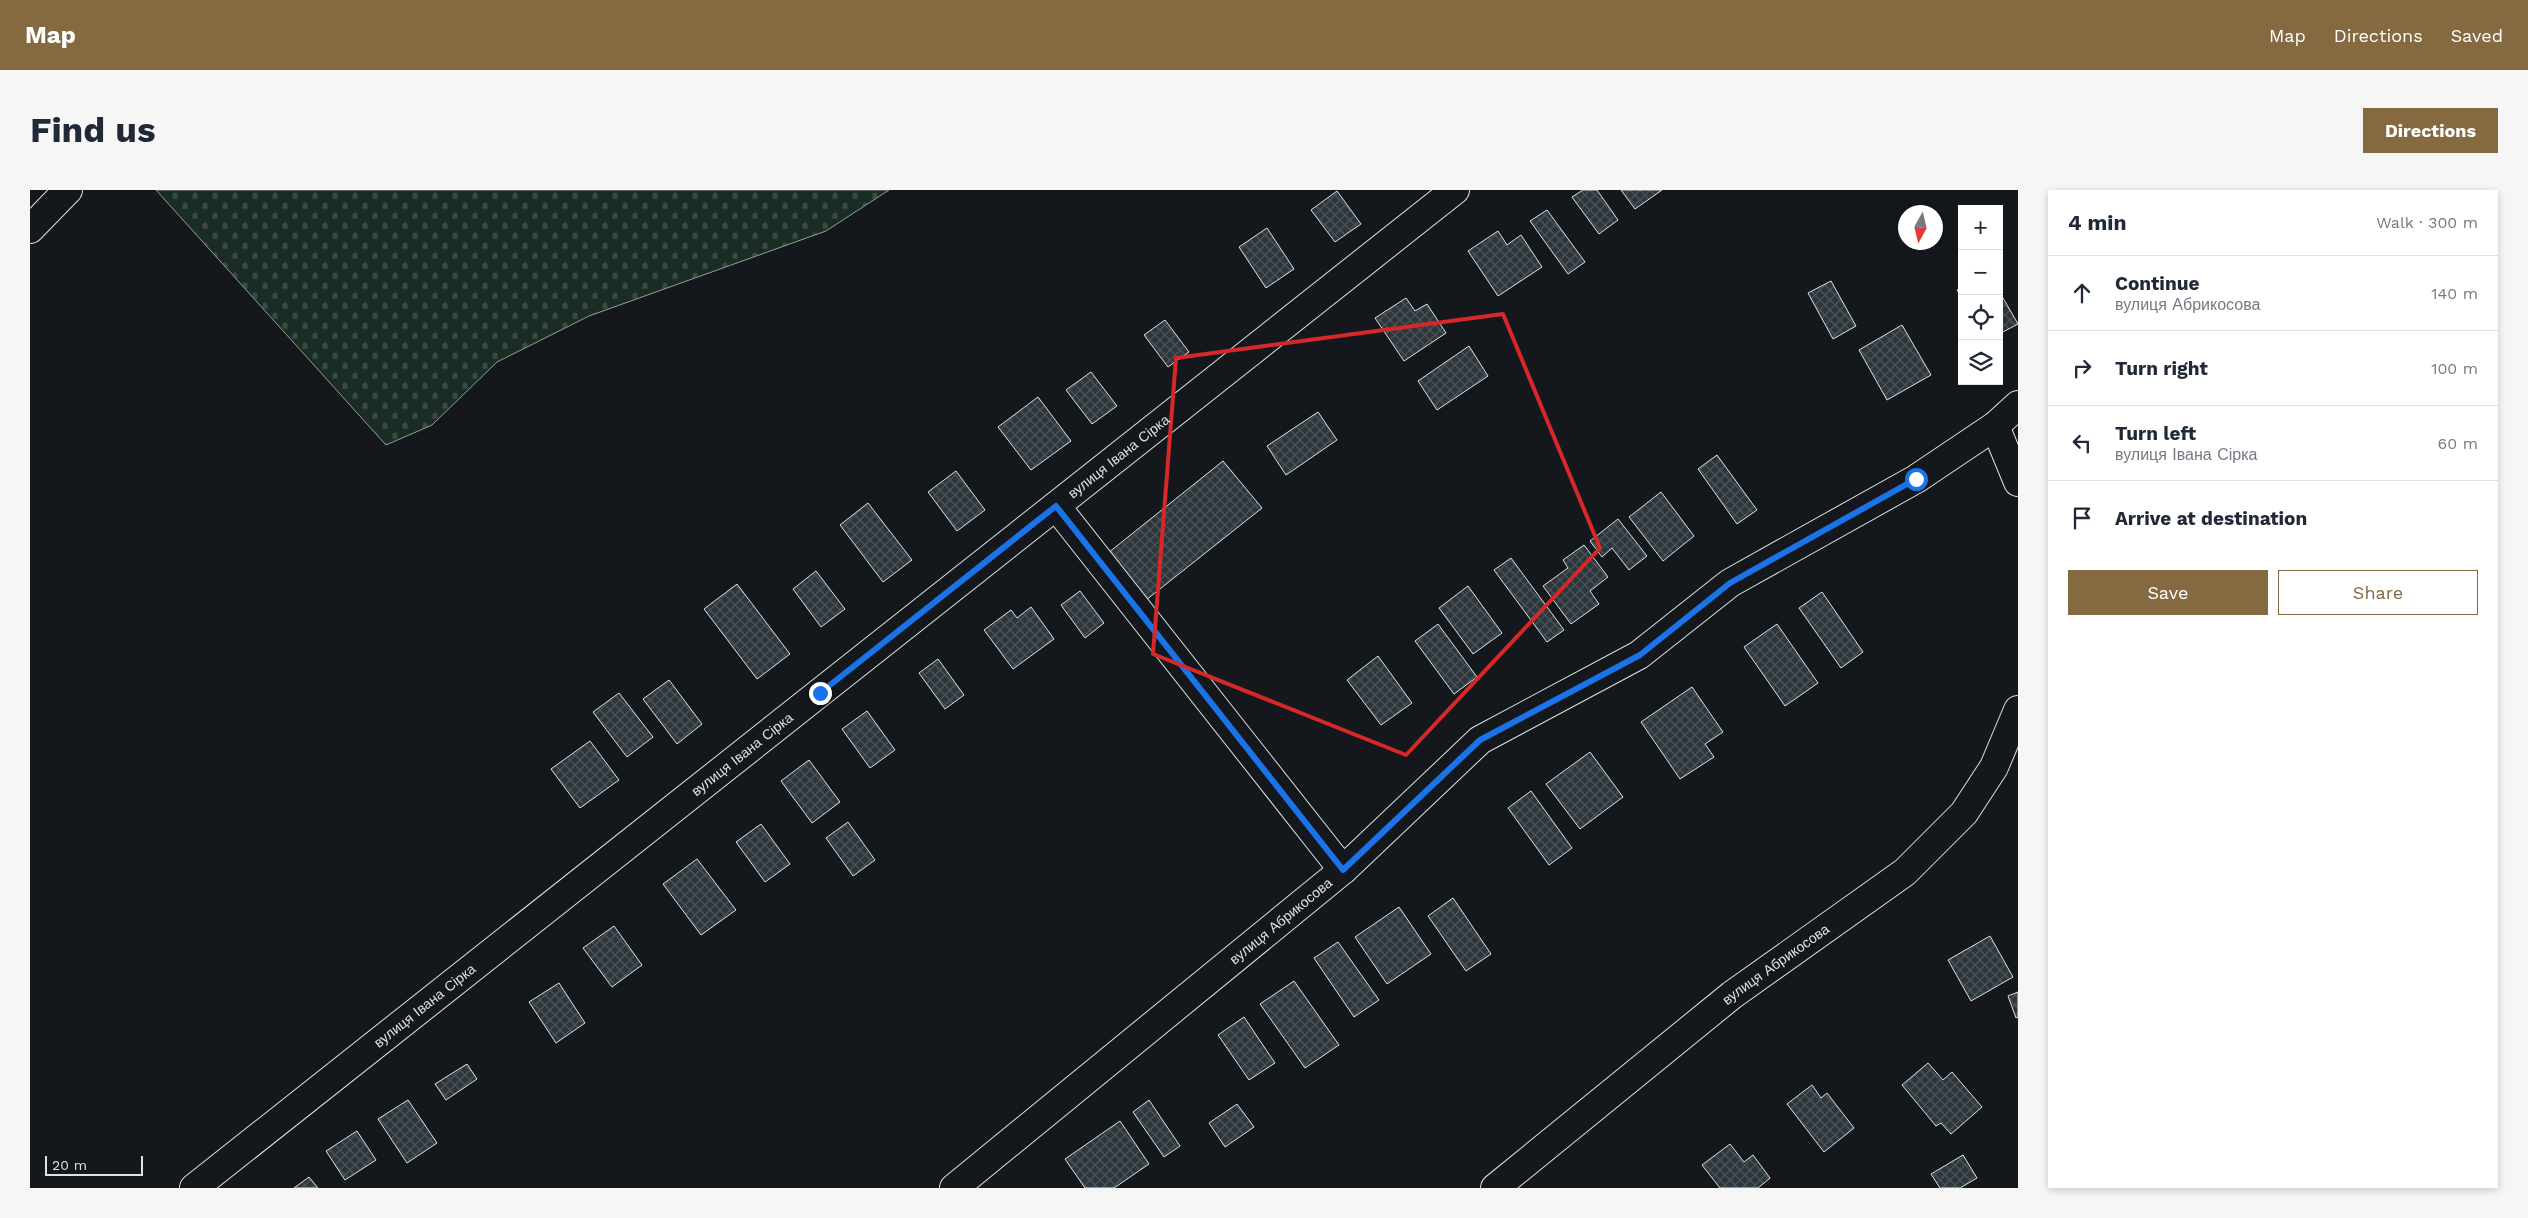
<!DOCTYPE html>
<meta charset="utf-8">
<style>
:root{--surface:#fff;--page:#f6f6f7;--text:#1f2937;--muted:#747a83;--line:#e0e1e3;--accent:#846941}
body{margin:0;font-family:"Work Sans",sans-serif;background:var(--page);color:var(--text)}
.controls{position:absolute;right:15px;top:15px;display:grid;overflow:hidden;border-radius:0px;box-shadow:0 2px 8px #0003}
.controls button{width:45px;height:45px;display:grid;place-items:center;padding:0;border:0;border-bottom:1px solid var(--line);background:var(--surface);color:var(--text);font:25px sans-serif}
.compass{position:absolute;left:1868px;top:15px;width:45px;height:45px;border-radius:50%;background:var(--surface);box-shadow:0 2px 8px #0003;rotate:188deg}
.scale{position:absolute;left:15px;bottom:12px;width:98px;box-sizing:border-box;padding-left:5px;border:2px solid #d8e6dc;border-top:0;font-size:14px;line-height:18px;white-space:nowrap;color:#d8e6dc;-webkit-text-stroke:4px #14181c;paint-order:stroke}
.stop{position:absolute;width:15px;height:15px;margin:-11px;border:4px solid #1a73e8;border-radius:50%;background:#fff}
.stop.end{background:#1a73e8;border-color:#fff;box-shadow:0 1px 5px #0008}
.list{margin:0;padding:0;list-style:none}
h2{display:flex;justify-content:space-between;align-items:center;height:65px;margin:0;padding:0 20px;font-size:21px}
h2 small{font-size:16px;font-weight:400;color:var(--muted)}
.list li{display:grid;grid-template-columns:32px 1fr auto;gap:15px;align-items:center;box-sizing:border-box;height:75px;padding:0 20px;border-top:1px solid var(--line)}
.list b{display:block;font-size:19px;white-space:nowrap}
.list p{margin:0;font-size:16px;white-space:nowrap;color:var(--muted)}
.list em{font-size:16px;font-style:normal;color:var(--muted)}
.actions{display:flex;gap:10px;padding:15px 20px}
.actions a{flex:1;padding:11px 0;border:1px solid var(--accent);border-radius:0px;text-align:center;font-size:18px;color:var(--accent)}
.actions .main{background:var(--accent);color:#fff}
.icon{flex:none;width:28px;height:28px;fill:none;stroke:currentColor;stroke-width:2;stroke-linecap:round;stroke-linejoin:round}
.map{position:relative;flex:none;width:1988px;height:998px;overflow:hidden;border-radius:0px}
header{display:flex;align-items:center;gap:30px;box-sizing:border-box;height:70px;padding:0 25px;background:var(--accent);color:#fff}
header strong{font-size:24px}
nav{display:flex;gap:28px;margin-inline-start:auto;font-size:18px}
.intro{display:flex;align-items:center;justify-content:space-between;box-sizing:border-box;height:120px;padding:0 30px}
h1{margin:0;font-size:35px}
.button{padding:12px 22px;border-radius:0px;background:var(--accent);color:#fff;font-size:18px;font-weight:700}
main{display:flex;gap:30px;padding:0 30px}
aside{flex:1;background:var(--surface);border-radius:0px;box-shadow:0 2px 8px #0003}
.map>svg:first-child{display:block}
.cemetery{fill:url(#cemetery-stones);stroke:#939e99}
.building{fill:url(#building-cross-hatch);stroke:#d8e6dc}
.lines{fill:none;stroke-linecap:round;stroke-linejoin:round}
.minor-casing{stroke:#d8e6dc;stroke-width:30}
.minor{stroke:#14181c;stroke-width:28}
.route{stroke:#1a73e8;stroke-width:6}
.marked{fill:none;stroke:#d62828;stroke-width:4;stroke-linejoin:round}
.labels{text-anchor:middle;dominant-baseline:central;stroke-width:4;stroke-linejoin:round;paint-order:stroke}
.street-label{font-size:14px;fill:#d8e6dc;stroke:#14181c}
</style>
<header>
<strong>Map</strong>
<nav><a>Map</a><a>Directions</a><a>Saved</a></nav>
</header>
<div class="intro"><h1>Find us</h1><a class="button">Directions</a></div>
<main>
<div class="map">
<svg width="1988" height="998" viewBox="0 0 1988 998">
<defs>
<pattern id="cemetery-stones" width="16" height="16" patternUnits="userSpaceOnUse" patternTransform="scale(1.25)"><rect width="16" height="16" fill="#1a2d24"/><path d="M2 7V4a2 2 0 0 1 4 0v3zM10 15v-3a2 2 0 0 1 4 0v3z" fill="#3b4b43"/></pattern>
<pattern id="building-cross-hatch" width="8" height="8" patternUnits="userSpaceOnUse" patternTransform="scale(1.25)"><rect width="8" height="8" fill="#2c363c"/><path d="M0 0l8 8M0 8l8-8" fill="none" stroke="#4a5358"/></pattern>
</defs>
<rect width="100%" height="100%" fill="#14181c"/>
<path class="cemetery" d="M 126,0 L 859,0 L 796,41 L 559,126 L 467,172 L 402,235 L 356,255 Z"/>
<path class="building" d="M 1553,0 L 1567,0 L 1588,30 L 1569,44 L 1542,7 Z
M 1591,0 L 1632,0 L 1605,19 Z
M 1307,1 L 1331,34 L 1305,52 L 1281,20 Z
M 1517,20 L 1555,72 L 1538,84 L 1500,31 Z
M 1237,38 L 1264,79 L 1236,98 L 1209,57 Z
M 1468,41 L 1477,55 L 1491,45 L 1512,77 L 1468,106 L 1438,61 Z
M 1801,91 L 1826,136 L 1803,149 L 1778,103 Z
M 1932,97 L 1932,109 L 1927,100 Z
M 1969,101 L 1988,134 L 1969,144 Z
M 1376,108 L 1385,121 L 1397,114 L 1416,143 L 1374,171 L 1345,128 Z
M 1135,130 L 1159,162 L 1138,177 L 1114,145 Z
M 1872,135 L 1901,185 L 1857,210 L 1829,160 Z
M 1439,156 L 1458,186 L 1407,220 L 1388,191 Z
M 1061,182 L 1087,216 L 1062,234 L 1036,200 Z
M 1008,207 L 1041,251 L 1001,280 L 968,237 Z
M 1288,222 L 1307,250 L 1256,285 L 1237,256 Z
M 1687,265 L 1727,320 L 1707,334 L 1668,279 Z
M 1193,271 L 1232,318 L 1116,410 L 1078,363 Z
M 926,281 L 955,320 L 927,341 L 898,302 Z
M 1631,302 L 1664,346 L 1633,371 L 1599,327 Z
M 838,313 L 882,370 L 853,392 L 810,335 Z
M 1588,329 L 1617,366 L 1599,380 L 1582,358 L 1572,367 L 1560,351 Z
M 1554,355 L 1578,387 L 1560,401 L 1569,414 L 1541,434 L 1513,396 L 1538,378 L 1533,370 Z
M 1481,368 L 1534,440 L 1517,452 L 1464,380 Z
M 786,381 L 815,419 L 791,437 L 763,399 Z
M 707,394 L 760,464 L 727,489 L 674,419 Z
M 1438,396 L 1472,443 L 1443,464 L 1409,418 Z
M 1050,401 L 1074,433 L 1055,448 L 1031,415 Z
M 1792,402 L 1833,462 L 1811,478 L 1769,418 Z
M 1001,417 L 1024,449 L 983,479 L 954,440 L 981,420 L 987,428 Z
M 1408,434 L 1447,487 L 1424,504 L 1385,451 Z
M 1747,434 L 1788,493 L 1755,516 L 1714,457 Z
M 1348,466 L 1382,513 L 1351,535 L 1317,490 Z
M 908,469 L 934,505 L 915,519 L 889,483 Z
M 639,490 L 672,534 L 647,554 L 613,509 Z
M 1662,497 L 1693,542 L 1675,554 L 1684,567 L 1650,589 L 1611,532 Z
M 589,503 L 623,547 L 597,567 L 563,522 Z
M 837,521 L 865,560 L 840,578 L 812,539 Z
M 560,551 L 589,590 L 550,618 L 521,579 Z
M 1560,562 L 1593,607 L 1550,639 L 1516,594 Z
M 779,570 L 810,612 L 782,633 L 751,591 Z
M 1501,601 L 1542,658 L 1519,675 L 1478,618 Z
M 818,632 L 845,670 L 823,686 L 796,648 Z
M 731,634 L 760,674 L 735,692 L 706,652 Z
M 667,669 L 706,720 L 671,745 L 633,694 Z
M 1423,708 L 1461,764 L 1436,781 L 1398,726 Z
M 1369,717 L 1401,764 L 1357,794 L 1325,747 Z
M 584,736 L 612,775 L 582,797 L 553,758 Z
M 1960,746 L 1983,787 L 1941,811 L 1918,770 Z
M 1308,752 L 1349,810 L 1324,827 L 1284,768 Z
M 1264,791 L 1309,855 L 1275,878 L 1230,814 Z
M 529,793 L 555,833 L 526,853 L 499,812 Z
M 1988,802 L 1988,827 L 1986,828 L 1978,806 Z
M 1214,827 L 1245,873 L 1219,890 L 1188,845 Z
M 1898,873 L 1913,890 L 1922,882 L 1952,917 L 1921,944 L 1911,933 L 1906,936 L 1872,895 Z
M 437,874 L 447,889 L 416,910 L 405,894 Z
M 1782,895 L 1791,908 L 1797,903 L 1824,938 L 1794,962 L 1757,914 Z
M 378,910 L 407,953 L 377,973 L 348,929 Z
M 1119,910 L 1150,956 L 1134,967 L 1103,922 Z
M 1207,914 L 1224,937 L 1195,957 L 1179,933 Z
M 1090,931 L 1119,974 L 1084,998 L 1055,998 L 1035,969 Z
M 327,941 L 346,970 L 315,990 L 296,961 Z
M 1700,954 L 1714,972 L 1723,965 L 1740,988 L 1728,998 L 1690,998 L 1672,975 Z
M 1933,965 L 1947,988 L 1930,998 L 1910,998 L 1901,984 Z
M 279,987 L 288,998 L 264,998 Z"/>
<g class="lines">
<g class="minor-casing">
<g id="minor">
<path d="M 0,39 L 38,0"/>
<path d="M 1965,236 L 1988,292"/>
<path d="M 1026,316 L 1313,680"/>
<path id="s1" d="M 164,998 L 1425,0"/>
<path id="s2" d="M 924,998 L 1313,680 L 1450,550 L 1609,465 L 1700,393 L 1886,289 L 1965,236 L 1988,215"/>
<path id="s3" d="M 1465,998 L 1702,805 L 1875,682 L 1934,623 L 1964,577 L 1988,520"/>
</g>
</g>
<use href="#minor" class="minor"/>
</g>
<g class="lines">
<path class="route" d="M 790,503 L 1026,316 L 1313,680 L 1450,550 L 1610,465 L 1700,393 L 1886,289"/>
</g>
<path class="marked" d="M 1473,124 L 1570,358 L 1376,565 L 1123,464 L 1146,168 Z"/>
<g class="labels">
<g class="street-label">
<text stroke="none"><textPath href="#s1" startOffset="1179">вулиця Івана Сірка</textPath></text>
<text stroke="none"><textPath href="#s1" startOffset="699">вулиця Івана Сірка</textPath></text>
<text stroke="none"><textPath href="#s2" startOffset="422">вулиця Абрикосова</textPath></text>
<text stroke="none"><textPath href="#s3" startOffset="359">вулиця Абрикосова</textPath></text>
<text stroke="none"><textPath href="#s1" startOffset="294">вулиця Івана Сірка</textPath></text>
</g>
</g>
</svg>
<div class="controls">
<button>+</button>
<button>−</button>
<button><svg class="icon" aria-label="locate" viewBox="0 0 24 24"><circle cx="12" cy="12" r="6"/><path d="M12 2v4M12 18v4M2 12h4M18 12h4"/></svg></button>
<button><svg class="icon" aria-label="layers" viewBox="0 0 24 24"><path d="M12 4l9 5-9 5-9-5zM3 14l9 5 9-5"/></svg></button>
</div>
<svg class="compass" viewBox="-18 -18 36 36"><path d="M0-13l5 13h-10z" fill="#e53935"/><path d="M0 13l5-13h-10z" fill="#747a83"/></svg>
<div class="scale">20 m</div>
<div class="stop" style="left:1886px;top:289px"></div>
<div class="stop end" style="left:790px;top:503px"></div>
</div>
<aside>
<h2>4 min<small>Walk · 300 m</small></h2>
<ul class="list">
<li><svg class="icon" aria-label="ahead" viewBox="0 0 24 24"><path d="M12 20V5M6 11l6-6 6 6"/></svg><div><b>Continue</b><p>вулиця Абрикосова</p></div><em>140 m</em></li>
<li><svg class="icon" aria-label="right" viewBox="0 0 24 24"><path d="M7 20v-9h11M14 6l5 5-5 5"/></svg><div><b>Turn right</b></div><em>100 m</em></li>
<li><svg class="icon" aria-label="left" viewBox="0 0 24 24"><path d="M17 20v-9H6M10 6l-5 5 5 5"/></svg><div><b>Turn left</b><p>вулиця Івана Сірка</p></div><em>60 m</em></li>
<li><svg class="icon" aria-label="arrive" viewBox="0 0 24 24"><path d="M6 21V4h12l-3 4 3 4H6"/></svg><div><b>Arrive at destination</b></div></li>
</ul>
<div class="actions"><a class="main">Save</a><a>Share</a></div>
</aside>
</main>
